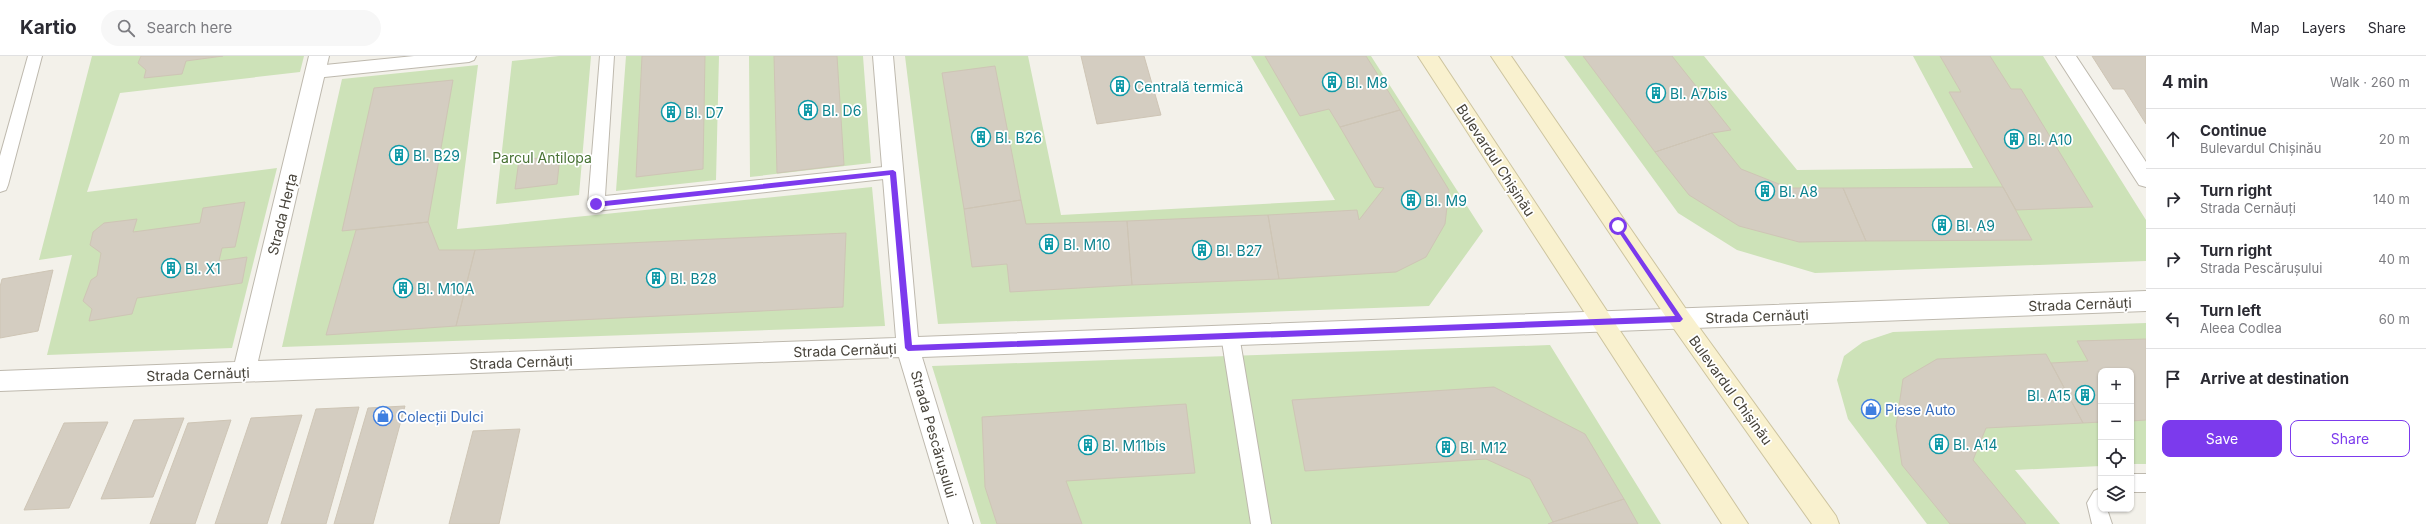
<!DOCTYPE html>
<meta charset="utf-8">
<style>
:root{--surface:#fff;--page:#f7f7f7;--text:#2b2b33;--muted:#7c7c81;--line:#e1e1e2;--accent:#7c3aed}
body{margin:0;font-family:Inter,sans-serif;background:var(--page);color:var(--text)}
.controls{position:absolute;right:12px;bottom:12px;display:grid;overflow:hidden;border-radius:8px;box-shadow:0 1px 3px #0004}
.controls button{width:36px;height:36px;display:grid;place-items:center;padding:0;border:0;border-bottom:1px solid var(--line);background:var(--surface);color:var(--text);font:20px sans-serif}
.stop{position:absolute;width:12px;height:12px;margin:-9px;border:3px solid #7c3aed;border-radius:50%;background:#fff}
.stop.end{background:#7c3aed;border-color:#fff;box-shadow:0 1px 4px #0008}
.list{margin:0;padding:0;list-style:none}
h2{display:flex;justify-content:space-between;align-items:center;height:52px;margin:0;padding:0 16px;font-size:17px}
h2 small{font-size:13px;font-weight:400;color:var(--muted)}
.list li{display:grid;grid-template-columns:26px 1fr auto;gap:12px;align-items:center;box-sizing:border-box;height:60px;padding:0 16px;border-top:1px solid var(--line)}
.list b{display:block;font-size:15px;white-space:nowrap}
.list p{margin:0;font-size:13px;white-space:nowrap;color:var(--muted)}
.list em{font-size:13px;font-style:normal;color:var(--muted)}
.actions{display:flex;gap:8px;padding:12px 16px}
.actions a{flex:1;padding:9px 0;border:1px solid var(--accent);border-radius:8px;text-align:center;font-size:14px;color:var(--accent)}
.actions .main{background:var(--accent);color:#fff}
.icon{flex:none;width:22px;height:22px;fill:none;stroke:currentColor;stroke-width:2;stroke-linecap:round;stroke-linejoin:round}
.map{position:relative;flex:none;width:2146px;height:468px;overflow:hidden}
header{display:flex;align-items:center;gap:24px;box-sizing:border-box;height:56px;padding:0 20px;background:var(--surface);border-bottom:1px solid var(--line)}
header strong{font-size:19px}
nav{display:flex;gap:22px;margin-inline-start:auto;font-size:14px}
.search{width:280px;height:36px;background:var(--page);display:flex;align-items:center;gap:10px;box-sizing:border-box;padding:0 14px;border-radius:22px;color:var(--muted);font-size:15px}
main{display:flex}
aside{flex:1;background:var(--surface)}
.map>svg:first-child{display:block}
.green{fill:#cde2b8}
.building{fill:#d4cdc1;stroke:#cec5b5}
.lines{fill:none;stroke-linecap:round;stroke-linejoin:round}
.service-casing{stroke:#beb9ae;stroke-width:2}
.minor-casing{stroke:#beb9ae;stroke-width:2}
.secondary-casing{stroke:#cdc49f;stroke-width:2}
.service{fill:#fff;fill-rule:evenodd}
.minor{fill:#fff;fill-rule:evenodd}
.secondary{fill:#f9f1cf;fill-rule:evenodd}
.route{fill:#7c3aed}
.labels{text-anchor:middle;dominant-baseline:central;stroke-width:3.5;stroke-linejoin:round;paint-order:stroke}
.culture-label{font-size:14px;fill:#0d838f;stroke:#fff;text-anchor:start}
.park-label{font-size:14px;fill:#477233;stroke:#fff}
.street-label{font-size:14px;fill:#464239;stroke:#fff}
.shop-label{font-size:14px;fill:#366cbe;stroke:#fff;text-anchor:start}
</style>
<header>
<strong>Kartio</strong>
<div class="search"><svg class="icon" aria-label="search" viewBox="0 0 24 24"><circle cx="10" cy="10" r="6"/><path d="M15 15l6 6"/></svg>Search here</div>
<nav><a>Map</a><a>Layers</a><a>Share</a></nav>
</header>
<main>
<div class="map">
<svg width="2146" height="468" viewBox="0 0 2146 468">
<rect width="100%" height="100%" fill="#f3f1ea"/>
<path class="green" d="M 92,0 L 304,0 L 300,16 L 120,37 L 87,136 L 277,112 L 232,292 L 47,299 L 72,199 L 39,204 Z
M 559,0 L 591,0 L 579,139 L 496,148 L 512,5 Z
M 626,0 L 719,0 L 716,124 L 616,135 Z
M 749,0 L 863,0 L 871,107 L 750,121 Z
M 905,0 L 1028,0 L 1061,159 L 1335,144 L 1251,0 L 1371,0 L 1483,175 L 1429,250 L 938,268 Z
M 1564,0 L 1704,0 L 1797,114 L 1973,112 L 1913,0 L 2043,0 L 2146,164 L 2146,205 L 1815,217 L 1737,194 L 1678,157 Z
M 478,9 L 457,173 L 872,131 L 885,270 L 282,291 L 342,23 Z
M 2146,267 L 2146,408 L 2131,408 L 2131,315 L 2101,315 L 2101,410 L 2015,414 L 2060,468 L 1927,468 L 1848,363 L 1837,324 L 1844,300 L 1863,286 L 1893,276 Z
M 1550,289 L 1661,468 L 981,468 L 932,310 Z"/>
<path class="building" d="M 141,0 L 223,0 L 186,5 L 182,18 L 144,22 L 146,14 L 138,7 Z
M 642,0 L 705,0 L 703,113 L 636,121 Z
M 774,0 L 837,0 L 844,109 L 777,117 Z
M 1081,0 L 1144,0 L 1161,59 L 1097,68 Z
M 1265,0 L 1366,0 L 1400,54 L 1340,71 L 1329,53 L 1300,60 Z
M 1583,0 L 1672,0 L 1731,74 L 1712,77 L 1655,96 Z
M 1940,0 L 1990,0 L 2011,33 L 2021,33 L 2093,151 L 2016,154 L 1949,36 L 1961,36 Z
M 2092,0 L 2146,0 L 2146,68 L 2124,33 L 2113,33 Z
M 995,10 L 1021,144 L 964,153 L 942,17 Z
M 453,24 L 428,166 L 342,175 L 374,32 Z
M 1400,54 L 1449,134 L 1445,168 L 1426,201 L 1396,216 L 1279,223 L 1268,159 L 1357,154 L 1359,164 L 1384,132 L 1375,131 L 1340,71 Z
M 1712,77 L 1741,113 L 1789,132 L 1843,132 L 1866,185 L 1799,186 L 1739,170 L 1689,139 L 1655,96 Z
M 560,100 L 557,128 L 515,133 L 519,104 Z
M 2003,131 L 2032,184 L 1866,185 L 1843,132 Z
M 1021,144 L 1026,168 L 1127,165 L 1132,229 L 1010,236 L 1007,208 L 972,211 L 964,153 Z
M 245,146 L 235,191 L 222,192 L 219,205 L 247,201 L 242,227 L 137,242 L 132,258 L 89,265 L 92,253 L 83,245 L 91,224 L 97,220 L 101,197 L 90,189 L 93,176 L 104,167 L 137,163 L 133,176 L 200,167 L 203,152 Z
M 1268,159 L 1279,223 L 1132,229 L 1127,165 Z
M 428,166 L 439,194 L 475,194 L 456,270 L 326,279 L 356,174 Z
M 846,177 L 843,251 L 456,270 L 475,194 Z
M 53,214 L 38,275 L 0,282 L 0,231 L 2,223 Z
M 2146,283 L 2146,364 L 2131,365 L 2131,315 L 2101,315 L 2101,366 L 2083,367 L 2051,307 L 2088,305 L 2077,285 Z
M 2046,298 L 2083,367 L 1986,372 L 1973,404 L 2026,468 L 1950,468 L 1902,409 L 1896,370 L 1903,323 L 1937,303 Z
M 1494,331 L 1585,378 L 1624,443 L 1553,466 L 1530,423 L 1486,403 L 1305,415 L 1292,344 Z
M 1186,348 L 1195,417 L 1066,425 L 1082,468 L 997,468 L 985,431 L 982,361 Z
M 405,350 L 373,468 L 334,468 L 368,352 Z
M 359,351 L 326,468 L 281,468 L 316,353 Z
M 302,359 L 267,468 L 215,468 L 251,362 Z
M 184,362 L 153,441 L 101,443 L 134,364 Z
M 231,364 L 195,468 L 150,468 L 188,367 Z
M 108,366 L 69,452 L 24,454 L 64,367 Z
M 520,373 L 499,468 L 449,468 L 473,375 Z
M 1624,443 L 1638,468 L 1548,468 L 1553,466 Z"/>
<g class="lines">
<g class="service-casing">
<path id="service" d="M 28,0 L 42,0 L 8,129 L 6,134 L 0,136 L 0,100 Z
M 414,0 L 476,0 L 474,4 L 469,6 L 315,22 L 310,20 L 307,16 L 310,12 L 315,10 Z
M 600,0 L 614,0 L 605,140 L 893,110 L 899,111 L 901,116 L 899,121 L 893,122 L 596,155 L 590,153 L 588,148 Z
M 1230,271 L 1236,274 L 1239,279 L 1271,468 L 1251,468 L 1221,279 L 1224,274 Z
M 2131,418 L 2146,418 L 2146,436 L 2131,436 Z
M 2101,432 L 2101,453 L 2107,453 L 2112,468 L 2092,468 L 2087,447 L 2094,435 Z"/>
</g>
<g class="minor-casing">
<path id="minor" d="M 309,0 L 329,0 L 258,305 L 896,282 L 873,0 L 893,0 L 918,281 L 2146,235 L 2146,255 L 922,301 L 973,468 L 949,468 L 899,301 L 0,335 L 0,315 L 235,306 Z
M 2056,0 L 2076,0 L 2146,106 L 2146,131 L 2139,129 Z"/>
</g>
<g class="secondary-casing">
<path id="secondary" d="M 1418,0 L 1438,0 L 1748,468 L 1722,468 Z
M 1491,0 L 1511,0 L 1688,256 L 1836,460 L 1839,468 L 1812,468 L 1672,270 Z"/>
</g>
<use href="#service" class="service"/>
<use href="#minor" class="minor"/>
<use href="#secondary" class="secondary"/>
</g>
<path class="route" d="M 893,114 L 896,116 L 912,289 L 1675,260 L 1616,172 L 1618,168 L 1683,263 L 1680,266 L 908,295 L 905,292 L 890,119 L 596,151 L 593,148 L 596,146 Z"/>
<defs>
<g id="building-ring" transform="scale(1)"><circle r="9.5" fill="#fff" stroke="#0f9aa8" stroke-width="1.5"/><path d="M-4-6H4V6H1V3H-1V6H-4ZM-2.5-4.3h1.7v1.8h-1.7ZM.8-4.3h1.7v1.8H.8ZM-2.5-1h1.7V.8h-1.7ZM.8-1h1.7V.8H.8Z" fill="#0f9aa8"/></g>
<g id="shop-ring" transform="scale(1)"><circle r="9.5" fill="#fff" stroke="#3f7fe0" stroke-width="1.5"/><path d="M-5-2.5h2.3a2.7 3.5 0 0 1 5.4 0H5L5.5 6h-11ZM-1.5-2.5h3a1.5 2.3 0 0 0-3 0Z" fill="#3f7fe0"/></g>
</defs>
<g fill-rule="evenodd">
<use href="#building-ring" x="1332" y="26"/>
<use href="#building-ring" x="1120" y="30"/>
<use href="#building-ring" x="1656" y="37"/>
<use href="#building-ring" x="808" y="54"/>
<use href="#building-ring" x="671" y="56"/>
<use href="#building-ring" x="981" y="81"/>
<use href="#building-ring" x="2014" y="83"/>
<use href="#building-ring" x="399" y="99"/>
<use href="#building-ring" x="1765" y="135"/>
<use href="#building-ring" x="1411" y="144"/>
<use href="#building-ring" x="1942" y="169"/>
<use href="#building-ring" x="1049" y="188"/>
<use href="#building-ring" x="1202" y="194"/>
<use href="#building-ring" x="171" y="212"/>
<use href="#building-ring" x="656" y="222"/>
<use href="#building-ring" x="403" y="232"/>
<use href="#building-ring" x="2085" y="339"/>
<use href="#shop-ring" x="1871" y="353"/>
<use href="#shop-ring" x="383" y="360"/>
<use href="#building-ring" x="1939" y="388"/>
<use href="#building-ring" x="1088" y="389"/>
<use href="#building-ring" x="1446" y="391"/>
</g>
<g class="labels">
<g class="culture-label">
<text x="1346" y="26">Bl. M8</text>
<text x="1134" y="30">Centrală termică</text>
<text x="1670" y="37">Bl. A7bis</text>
<text x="822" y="54">Bl. D6</text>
<text x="685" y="56">Bl. D7</text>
<text x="995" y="81">Bl. B26</text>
<text x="2028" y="83">Bl. A10</text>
<text x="413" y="99">Bl. B29</text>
<text x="1779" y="135">Bl. A8</text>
<text x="1425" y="144">Bl. M9</text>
<text x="1956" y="169">Bl. A9</text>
<text x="1063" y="188">Bl. M10</text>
<text x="1216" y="194">Bl. B27</text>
<text x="185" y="212">Bl. X1</text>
<text x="670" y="222">Bl. B28</text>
<text x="417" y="232">Bl. M10A</text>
<text x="2071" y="339" text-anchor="end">Bl. A15</text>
<text x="1953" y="388">Bl. A14</text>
<text x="1102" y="389">Bl. M11bis</text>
<text x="1460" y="391">Bl. M12</text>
</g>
<g class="park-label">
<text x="542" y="101">Parcul Antilopa</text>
</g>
<g class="street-label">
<text transform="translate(1496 104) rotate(57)">Bulevardul Chișinău</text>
<text transform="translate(282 158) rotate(-76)">Strada Herța</text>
<text transform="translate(2080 248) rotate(-2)">Strada Cernăuți</text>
<text transform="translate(1757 260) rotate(-2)">Strada Cernăuți</text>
<text transform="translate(845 294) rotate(-2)">Strada Cernăuți</text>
<text transform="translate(521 306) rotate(-2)">Strada Cernăuți</text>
<text transform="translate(198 318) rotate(-2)">Strada Cernăuți</text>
<text transform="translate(1731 334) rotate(54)">Bulevardul Chișinău</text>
<text transform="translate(934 378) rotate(74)">Strada Pescărușului</text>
</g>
<g class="shop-label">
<text x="1885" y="353">Piese Auto</text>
<text x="397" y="360">Colecții Dulci</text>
</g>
</g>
</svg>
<div class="controls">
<button>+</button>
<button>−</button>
<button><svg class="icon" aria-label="locate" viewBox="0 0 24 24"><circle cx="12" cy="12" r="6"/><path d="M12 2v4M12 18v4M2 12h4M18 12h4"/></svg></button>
<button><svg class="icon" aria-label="layers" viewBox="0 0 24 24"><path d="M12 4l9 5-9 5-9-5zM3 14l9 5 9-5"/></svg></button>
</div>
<div class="stop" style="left:1618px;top:170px"></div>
<div class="stop end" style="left:596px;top:148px"></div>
</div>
<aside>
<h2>4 min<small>Walk · 260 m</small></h2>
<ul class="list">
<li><svg class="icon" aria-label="ahead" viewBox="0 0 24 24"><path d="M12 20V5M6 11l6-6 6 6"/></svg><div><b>Continue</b><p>Bulevardul Chișinău</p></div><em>20 m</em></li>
<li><svg class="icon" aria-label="right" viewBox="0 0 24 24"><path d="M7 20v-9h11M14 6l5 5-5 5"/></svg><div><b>Turn right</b><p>Strada Cernăuți</p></div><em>140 m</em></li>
<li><svg class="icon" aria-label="right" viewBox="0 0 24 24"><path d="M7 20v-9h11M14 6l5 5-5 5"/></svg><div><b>Turn right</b><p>Strada Pescărușului</p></div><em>40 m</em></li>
<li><svg class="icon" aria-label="left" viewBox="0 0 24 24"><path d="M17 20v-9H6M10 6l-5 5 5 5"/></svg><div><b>Turn left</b><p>Aleea Codlea</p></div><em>60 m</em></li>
<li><svg class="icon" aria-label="arrive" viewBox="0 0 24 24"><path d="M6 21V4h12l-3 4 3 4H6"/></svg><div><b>Arrive at destination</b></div></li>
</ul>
<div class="actions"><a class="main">Save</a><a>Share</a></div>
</aside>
</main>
